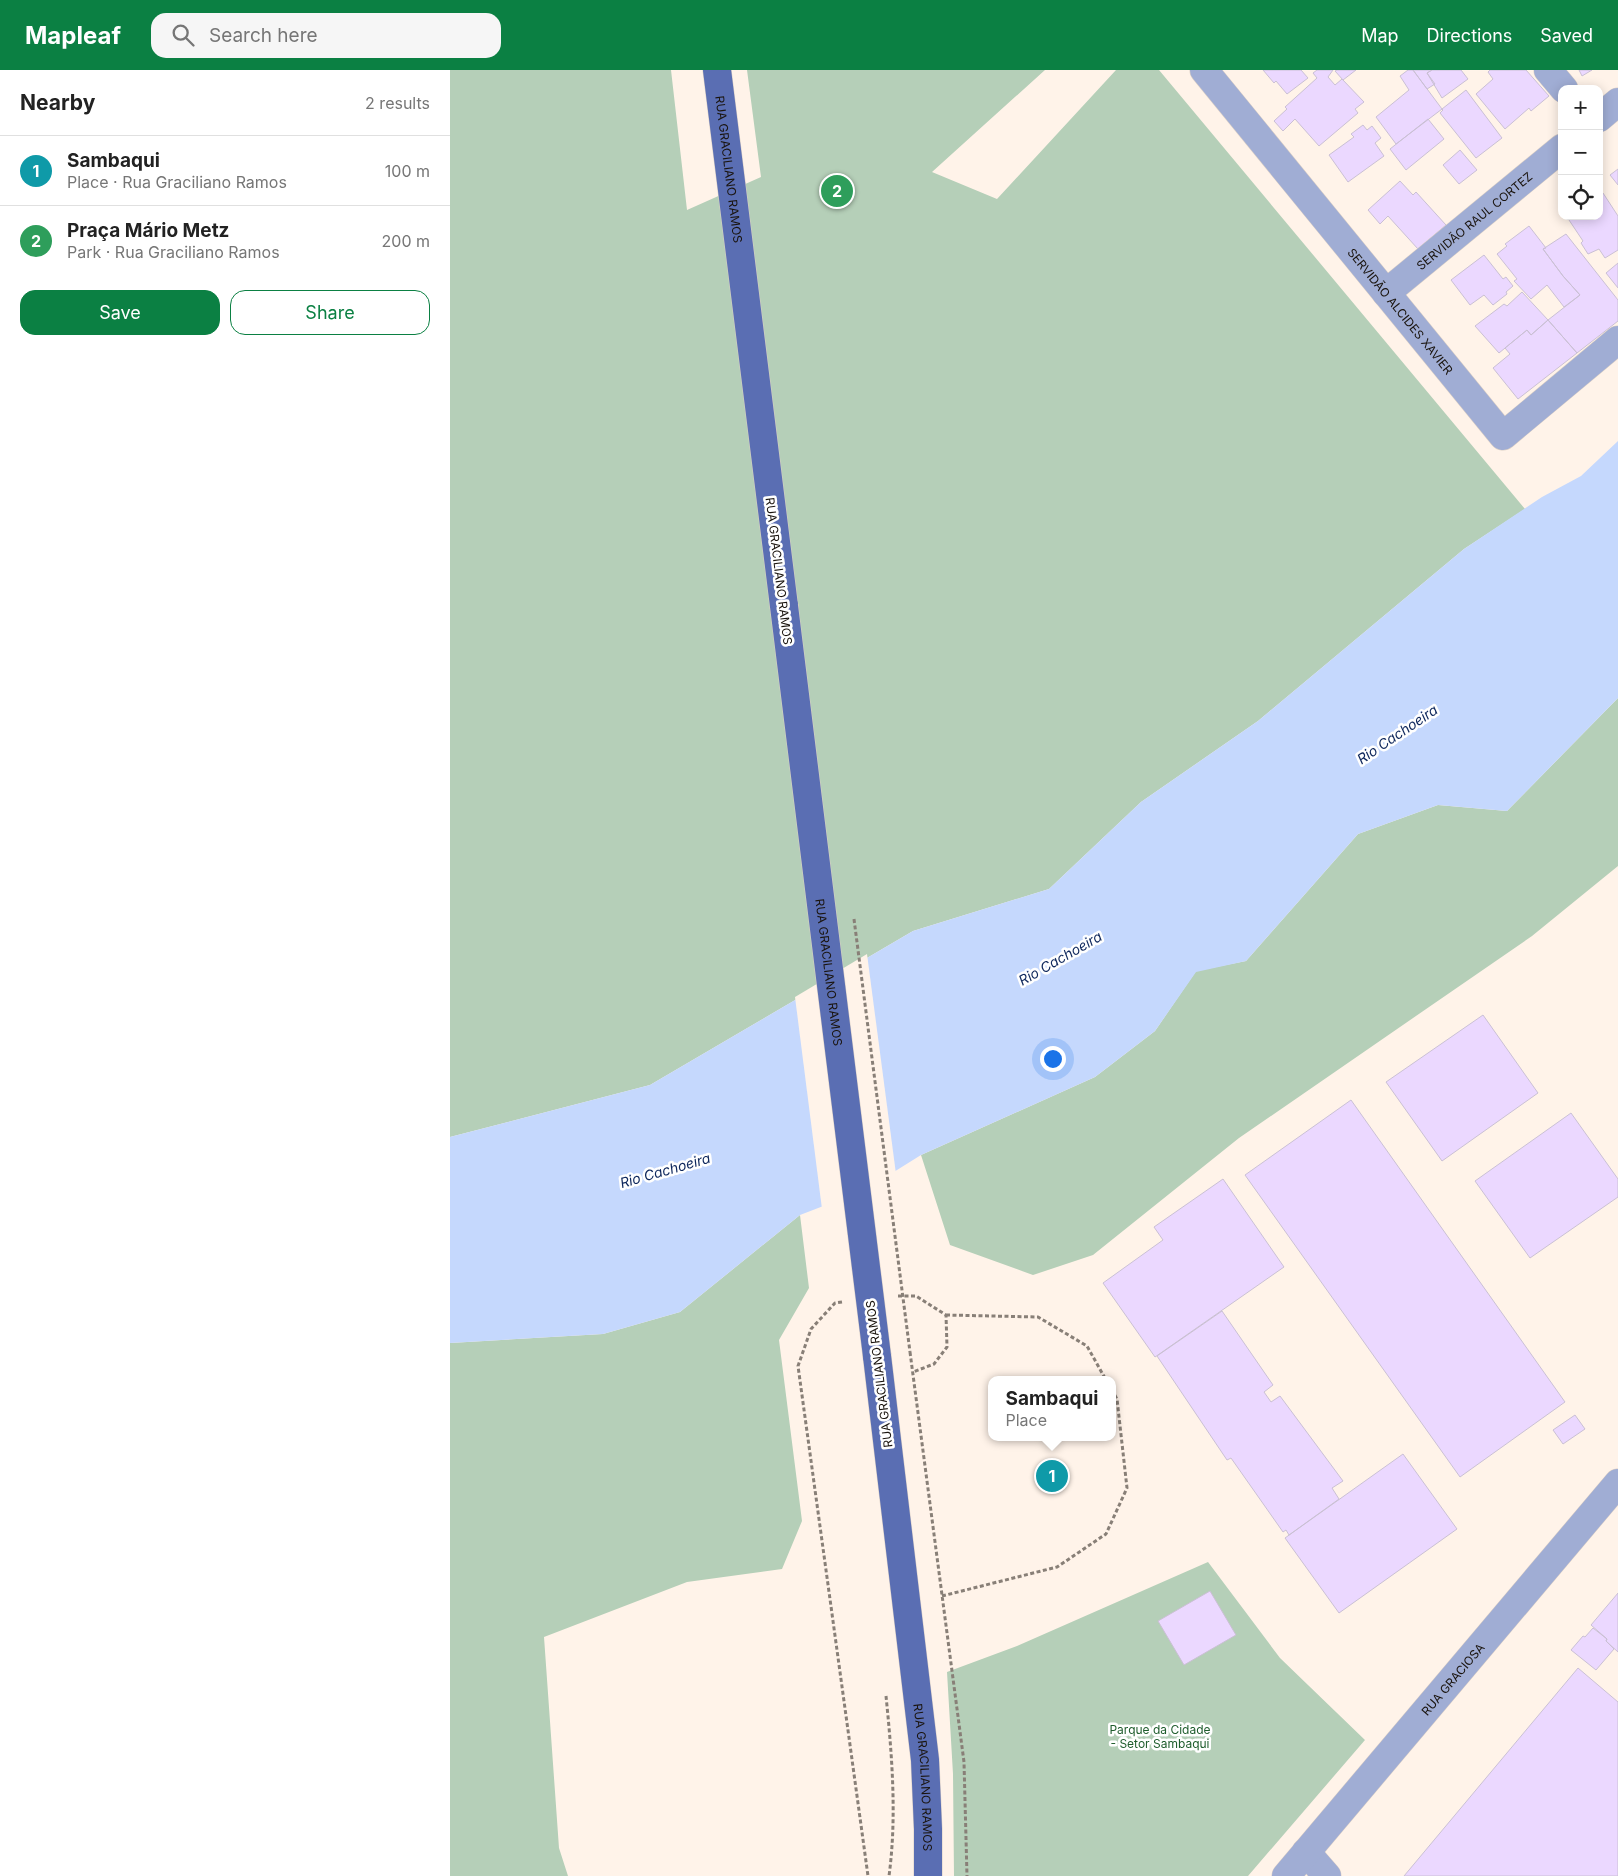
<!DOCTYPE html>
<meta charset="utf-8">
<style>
:root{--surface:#fff;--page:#f6f6f6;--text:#222;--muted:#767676;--line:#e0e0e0;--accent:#0b8043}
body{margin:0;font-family:Inter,sans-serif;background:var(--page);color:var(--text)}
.controls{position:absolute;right:15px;top:15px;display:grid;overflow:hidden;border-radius:10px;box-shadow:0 2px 12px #0003}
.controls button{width:45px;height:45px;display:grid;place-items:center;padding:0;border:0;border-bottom:1px solid var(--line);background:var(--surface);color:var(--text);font:25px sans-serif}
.you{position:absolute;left:602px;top:988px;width:18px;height:18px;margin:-12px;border:4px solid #fff;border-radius:50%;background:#1a73e8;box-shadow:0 0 0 8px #1a73e833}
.badge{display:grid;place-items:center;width:32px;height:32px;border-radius:50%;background:var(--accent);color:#fff;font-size:16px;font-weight:700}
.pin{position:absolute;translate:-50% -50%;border:2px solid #fff;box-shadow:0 1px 5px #0006}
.popup{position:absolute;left:538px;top:1306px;width:128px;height:65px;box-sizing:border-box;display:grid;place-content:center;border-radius:10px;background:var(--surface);filter:drop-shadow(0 1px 4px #0005);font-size:16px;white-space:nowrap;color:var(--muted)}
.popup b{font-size:19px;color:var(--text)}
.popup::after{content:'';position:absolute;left:50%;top:100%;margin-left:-10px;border:10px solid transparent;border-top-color:var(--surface)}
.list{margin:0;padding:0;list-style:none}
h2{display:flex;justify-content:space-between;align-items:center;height:65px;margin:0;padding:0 20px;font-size:21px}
h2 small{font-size:16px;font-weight:400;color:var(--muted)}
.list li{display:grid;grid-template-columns:32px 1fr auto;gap:15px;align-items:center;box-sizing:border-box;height:70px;padding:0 20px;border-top:1px solid var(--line)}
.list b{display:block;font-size:19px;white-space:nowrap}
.list p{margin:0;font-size:16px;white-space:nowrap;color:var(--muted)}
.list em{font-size:16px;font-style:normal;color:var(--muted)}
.actions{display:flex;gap:10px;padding:15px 20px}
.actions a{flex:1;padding:11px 0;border:1px solid var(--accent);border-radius:15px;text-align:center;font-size:18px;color:var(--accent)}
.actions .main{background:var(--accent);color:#fff}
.icon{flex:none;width:28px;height:28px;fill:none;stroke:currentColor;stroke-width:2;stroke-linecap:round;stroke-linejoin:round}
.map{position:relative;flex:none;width:1168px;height:1806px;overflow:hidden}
header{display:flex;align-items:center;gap:30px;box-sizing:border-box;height:70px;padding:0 25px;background:var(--accent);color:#fff}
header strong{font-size:24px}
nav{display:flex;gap:28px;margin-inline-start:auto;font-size:18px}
.search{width:350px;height:45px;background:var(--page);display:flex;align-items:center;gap:12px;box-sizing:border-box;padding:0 18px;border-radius:15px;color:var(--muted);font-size:19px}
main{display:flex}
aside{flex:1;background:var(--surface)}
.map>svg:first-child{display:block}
.green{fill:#b5cfb8}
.water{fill:#c5d8fd}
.pier{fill:#fff3e9}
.building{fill:#ebd8ff;stroke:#cac0d4}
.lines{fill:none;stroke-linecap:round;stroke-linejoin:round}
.minor-casing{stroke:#dacfc6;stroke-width:29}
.major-casing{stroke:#dacfc6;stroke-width:29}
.path{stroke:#887f77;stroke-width:3;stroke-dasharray:4 2.5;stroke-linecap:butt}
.minor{stroke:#a0add4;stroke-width:28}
.major{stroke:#5a6eb3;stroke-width:28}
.major-bridge-casing{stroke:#dacfc6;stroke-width:29;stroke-linecap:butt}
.path-bridge{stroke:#887f77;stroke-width:3;stroke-dasharray:4 2.5;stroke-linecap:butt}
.major-bridge{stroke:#5a6eb3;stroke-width:28}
.labels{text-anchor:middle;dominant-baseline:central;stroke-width:5;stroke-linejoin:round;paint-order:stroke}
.street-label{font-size:12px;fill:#1a140e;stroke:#fff}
.park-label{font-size:12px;fill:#1f5d2d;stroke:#fff}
.water-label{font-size:14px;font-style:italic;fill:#0e275c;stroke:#fff}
</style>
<header>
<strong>Mapleaf</strong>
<div class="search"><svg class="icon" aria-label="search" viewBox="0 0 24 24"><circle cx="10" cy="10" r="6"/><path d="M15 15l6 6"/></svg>Search here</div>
<nav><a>Map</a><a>Directions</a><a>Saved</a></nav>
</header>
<main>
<aside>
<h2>Nearby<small>2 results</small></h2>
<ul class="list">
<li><span class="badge" style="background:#0f9aa8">1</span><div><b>Sambaqui</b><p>Place · Rua Graciliano Ramos</p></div><em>100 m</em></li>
<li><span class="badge" style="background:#2e9e5b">2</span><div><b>Praça Mário Metz</b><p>Park · Rua Graciliano Ramos</p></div><em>200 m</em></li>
</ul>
<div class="actions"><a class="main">Save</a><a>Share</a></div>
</aside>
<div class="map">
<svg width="1168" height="1806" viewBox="0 0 1168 1806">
<rect width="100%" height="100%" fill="#fff3e9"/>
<path class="green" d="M 0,0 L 221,0 L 237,140 L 311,107 L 297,0 L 595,0 L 482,102 L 547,129 L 666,0 L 709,0 L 1075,439 L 1014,479 L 808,651 L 691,732 L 599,819 L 463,861 L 200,1015 L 0,1067 Z
M 1168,628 L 1168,796 L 1082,866 L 789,1068 L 643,1185 L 583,1205 L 500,1175 L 471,1085 L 645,1007 L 705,961 L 746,901 L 796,891 L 908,764 L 988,735 L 1057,741 Z
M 350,1145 L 359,1218 L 329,1270 L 352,1451 L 332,1499 L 237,1512 L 94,1567 L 109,1778 L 118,1806 L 0,1806 L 0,1273 L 153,1264 L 230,1242 Z
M 758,1492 L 830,1588 L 915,1670 L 798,1806 L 504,1806 L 503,1704 L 497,1602 L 567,1576 Z"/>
<path class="water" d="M 1168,371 L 1168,628 L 1057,741 L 988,735 L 908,764 L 796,891 L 746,902 L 705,961 L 645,1007 L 471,1085 L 415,1120 L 350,1145 L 230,1242 L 153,1264 L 0,1273 L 0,1067 L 200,1015 L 463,861 L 599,819 L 691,732 L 808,651 L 1014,479 L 1092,427 L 1131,406 Z"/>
<path class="pier" d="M 417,884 L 446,1104 L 416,1122 L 372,1139 L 345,927 Z"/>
<path class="building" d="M 813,0 L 851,0 L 858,8 L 837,24 L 826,11 L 824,13 Z
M 867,0 L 883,0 L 878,7 L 885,15 L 892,9 L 914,32 L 905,39 L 908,43 L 869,76 L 845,49 L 833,61 L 824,51 L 837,39 L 835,37 L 867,8 L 863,3 Z
M 887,0 L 906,0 L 893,10 L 885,1 Z
M 958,0 L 963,0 L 992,39 L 946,74 L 926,47 L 959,20 L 950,6 Z
M 963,0 L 982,0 L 977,3 L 985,14 L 977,19 Z
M 982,0 L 1011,0 L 1018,9 L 992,28 L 977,3 Z
M 1040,0 L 1076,0 L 1099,26 L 1081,41 L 1079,38 L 1055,59 L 1026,24 L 1043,9 L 1038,2 Z
M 1129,0 L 1142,0 L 1132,6 Z
M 1016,20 L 1052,68 L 1026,88 L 990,43 L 993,40 L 992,39 Z
M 978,49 L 994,69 L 956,100 L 940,79 Z
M 913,55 L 917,60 L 922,56 L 931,68 L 925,73 L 934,86 L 898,112 L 879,85 L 904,67 L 901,64 Z
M 1010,80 L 1027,100 L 1009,114 L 993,95 Z
M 1168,99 L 1168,115 L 1160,105 Z
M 950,111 L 963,125 L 966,122 L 996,155 L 968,179 L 938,146 L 930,154 L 918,140 Z
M 1153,123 L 1168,146 L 1168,180 L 1155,188 L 1149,179 L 1138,184 L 1131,173 L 1133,171 L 1119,150 L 1125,146 L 1149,146 L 1149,125 Z
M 1079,156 L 1096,178 L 1093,179 L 1113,206 L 1130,225 L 1114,237 L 1097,215 L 1081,229 L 1064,211 L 1067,209 L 1047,184 L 1057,176 L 1055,174 Z
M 1116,164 L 1168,230 L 1168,251 L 1127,283 L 1098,250 L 1130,225 L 1113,206 L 1093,179 Z
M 1034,185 L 1053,209 L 1056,207 L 1063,216 L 1056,222 L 1057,224 L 1043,235 L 1034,225 L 1020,235 L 1001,210 Z
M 1168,193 L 1168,218 L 1156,203 Z
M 1072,222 L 1098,250 L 1081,265 L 1077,260 L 1049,283 L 1025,256 L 1054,234 L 1057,236 Z
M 1098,250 L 1127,283 L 1068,329 L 1043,298 L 1060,284 L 1055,278 L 1077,260 L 1081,265 Z
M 1033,945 L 1088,1023 L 992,1091 L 936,1012 Z
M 901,1030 L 1115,1332 L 1010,1407 L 795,1105 Z
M 1121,1043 L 1168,1109 L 1168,1127 L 1080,1188 L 1025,1111 Z
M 773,1109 L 834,1197 L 705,1287 L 653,1213 L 713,1170 L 704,1157 Z
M 772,1241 L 823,1315 L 814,1322 L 821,1332 L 830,1326 L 893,1411 L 882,1418 L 889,1429 L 839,1465 L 836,1460 L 833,1462 L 781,1388 L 777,1390 L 707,1286 Z
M 1125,1345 L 1135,1359 L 1113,1374 L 1103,1360 Z
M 953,1384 L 1007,1459 L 889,1543 L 835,1468 Z
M 760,1521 L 786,1565 L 734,1595 L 708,1551 Z
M 1168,1523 L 1168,1582 L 1156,1571 L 1157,1569 L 1141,1555 Z
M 1143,1558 L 1157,1569 L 1156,1571 L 1164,1579 L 1146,1600 L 1121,1580 L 1133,1566 L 1135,1567 Z
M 1128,1598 L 1168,1632 L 1168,1806 L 954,1806 Z"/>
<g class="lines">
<g class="minor-casing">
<g id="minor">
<path id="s1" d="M 754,0 L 1053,366 L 1168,270"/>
<path d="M 1098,0 L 1114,19"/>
<path d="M 1149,48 L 1168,32"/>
<path id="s2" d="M 936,223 L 1112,78"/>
<path d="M 856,1782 L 877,1806"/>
<path id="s3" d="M 836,1806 L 1168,1413"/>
</g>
</g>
<g class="major-casing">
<g id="major">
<path id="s4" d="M 267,0 L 334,536"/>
<path id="s5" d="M 427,1286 L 475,1690 L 478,1759 L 478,1806"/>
</g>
</g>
<path class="path" d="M 448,1226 L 466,1226 L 496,1245 L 497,1277 L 484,1294 L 463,1302
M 392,1232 L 385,1233 L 361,1259 L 348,1296 L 418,1806
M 496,1245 L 588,1247 L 637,1276 L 656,1310
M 460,1282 L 514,1692 L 517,1806
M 492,1526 L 607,1497 L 656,1464 L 677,1418 L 667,1329 L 662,1320
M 436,1626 C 442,1685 447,1747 439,1806"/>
<use href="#minor" class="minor"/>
<use href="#major" class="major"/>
<g class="major-bridge-casing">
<g id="major-bridge">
<path id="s6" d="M 334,536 L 427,1286"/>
</g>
</g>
<path class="path-bridge" d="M 404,849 L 460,1282"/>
<use href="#major-bridge" class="major-bridge"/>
</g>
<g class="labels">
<g class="street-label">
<text stroke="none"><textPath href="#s4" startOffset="100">RUA GRACILIANO RAMOS</textPath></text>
<text stroke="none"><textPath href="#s2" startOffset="114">SERVIDÃO RAUL CORTEZ</textPath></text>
<text stroke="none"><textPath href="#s1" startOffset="311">SERVIDÃO ALCIDES XAVIER</textPath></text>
<text transform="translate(329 501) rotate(83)">RUA GRACILIANO RAMOS</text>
<text stroke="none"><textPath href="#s6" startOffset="369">RUA GRACILIANO RAMOS</textPath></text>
<text transform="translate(429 1304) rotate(-97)">RUA GRACILIANO RAMOS</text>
<text stroke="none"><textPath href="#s3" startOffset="258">RUA GRACIOSA</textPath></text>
<text stroke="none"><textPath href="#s5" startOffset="424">RUA GRACILIANO RAMOS</textPath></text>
</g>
<g class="park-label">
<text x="710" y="1659">Parque da Cidade<tspan x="710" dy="14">- Setor Sambaqui</tspan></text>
</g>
<g class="water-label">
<text transform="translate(947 664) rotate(-34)">Rio Cachoeira</text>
<text transform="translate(610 888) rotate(-30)">Rio Cachoeira</text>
<text transform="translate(215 1100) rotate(-16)">Rio Cachoeira</text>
</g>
</g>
</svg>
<div class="controls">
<button>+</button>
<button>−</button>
<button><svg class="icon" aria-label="locate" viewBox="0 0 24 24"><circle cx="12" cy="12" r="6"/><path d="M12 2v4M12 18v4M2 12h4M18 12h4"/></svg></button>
</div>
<div class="you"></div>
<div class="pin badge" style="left:602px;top:1406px;background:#0f9aa8">1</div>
<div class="popup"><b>Sambaqui</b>Place</div>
<div class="pin badge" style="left:387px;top:121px;background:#2e9e5b">2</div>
</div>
</main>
